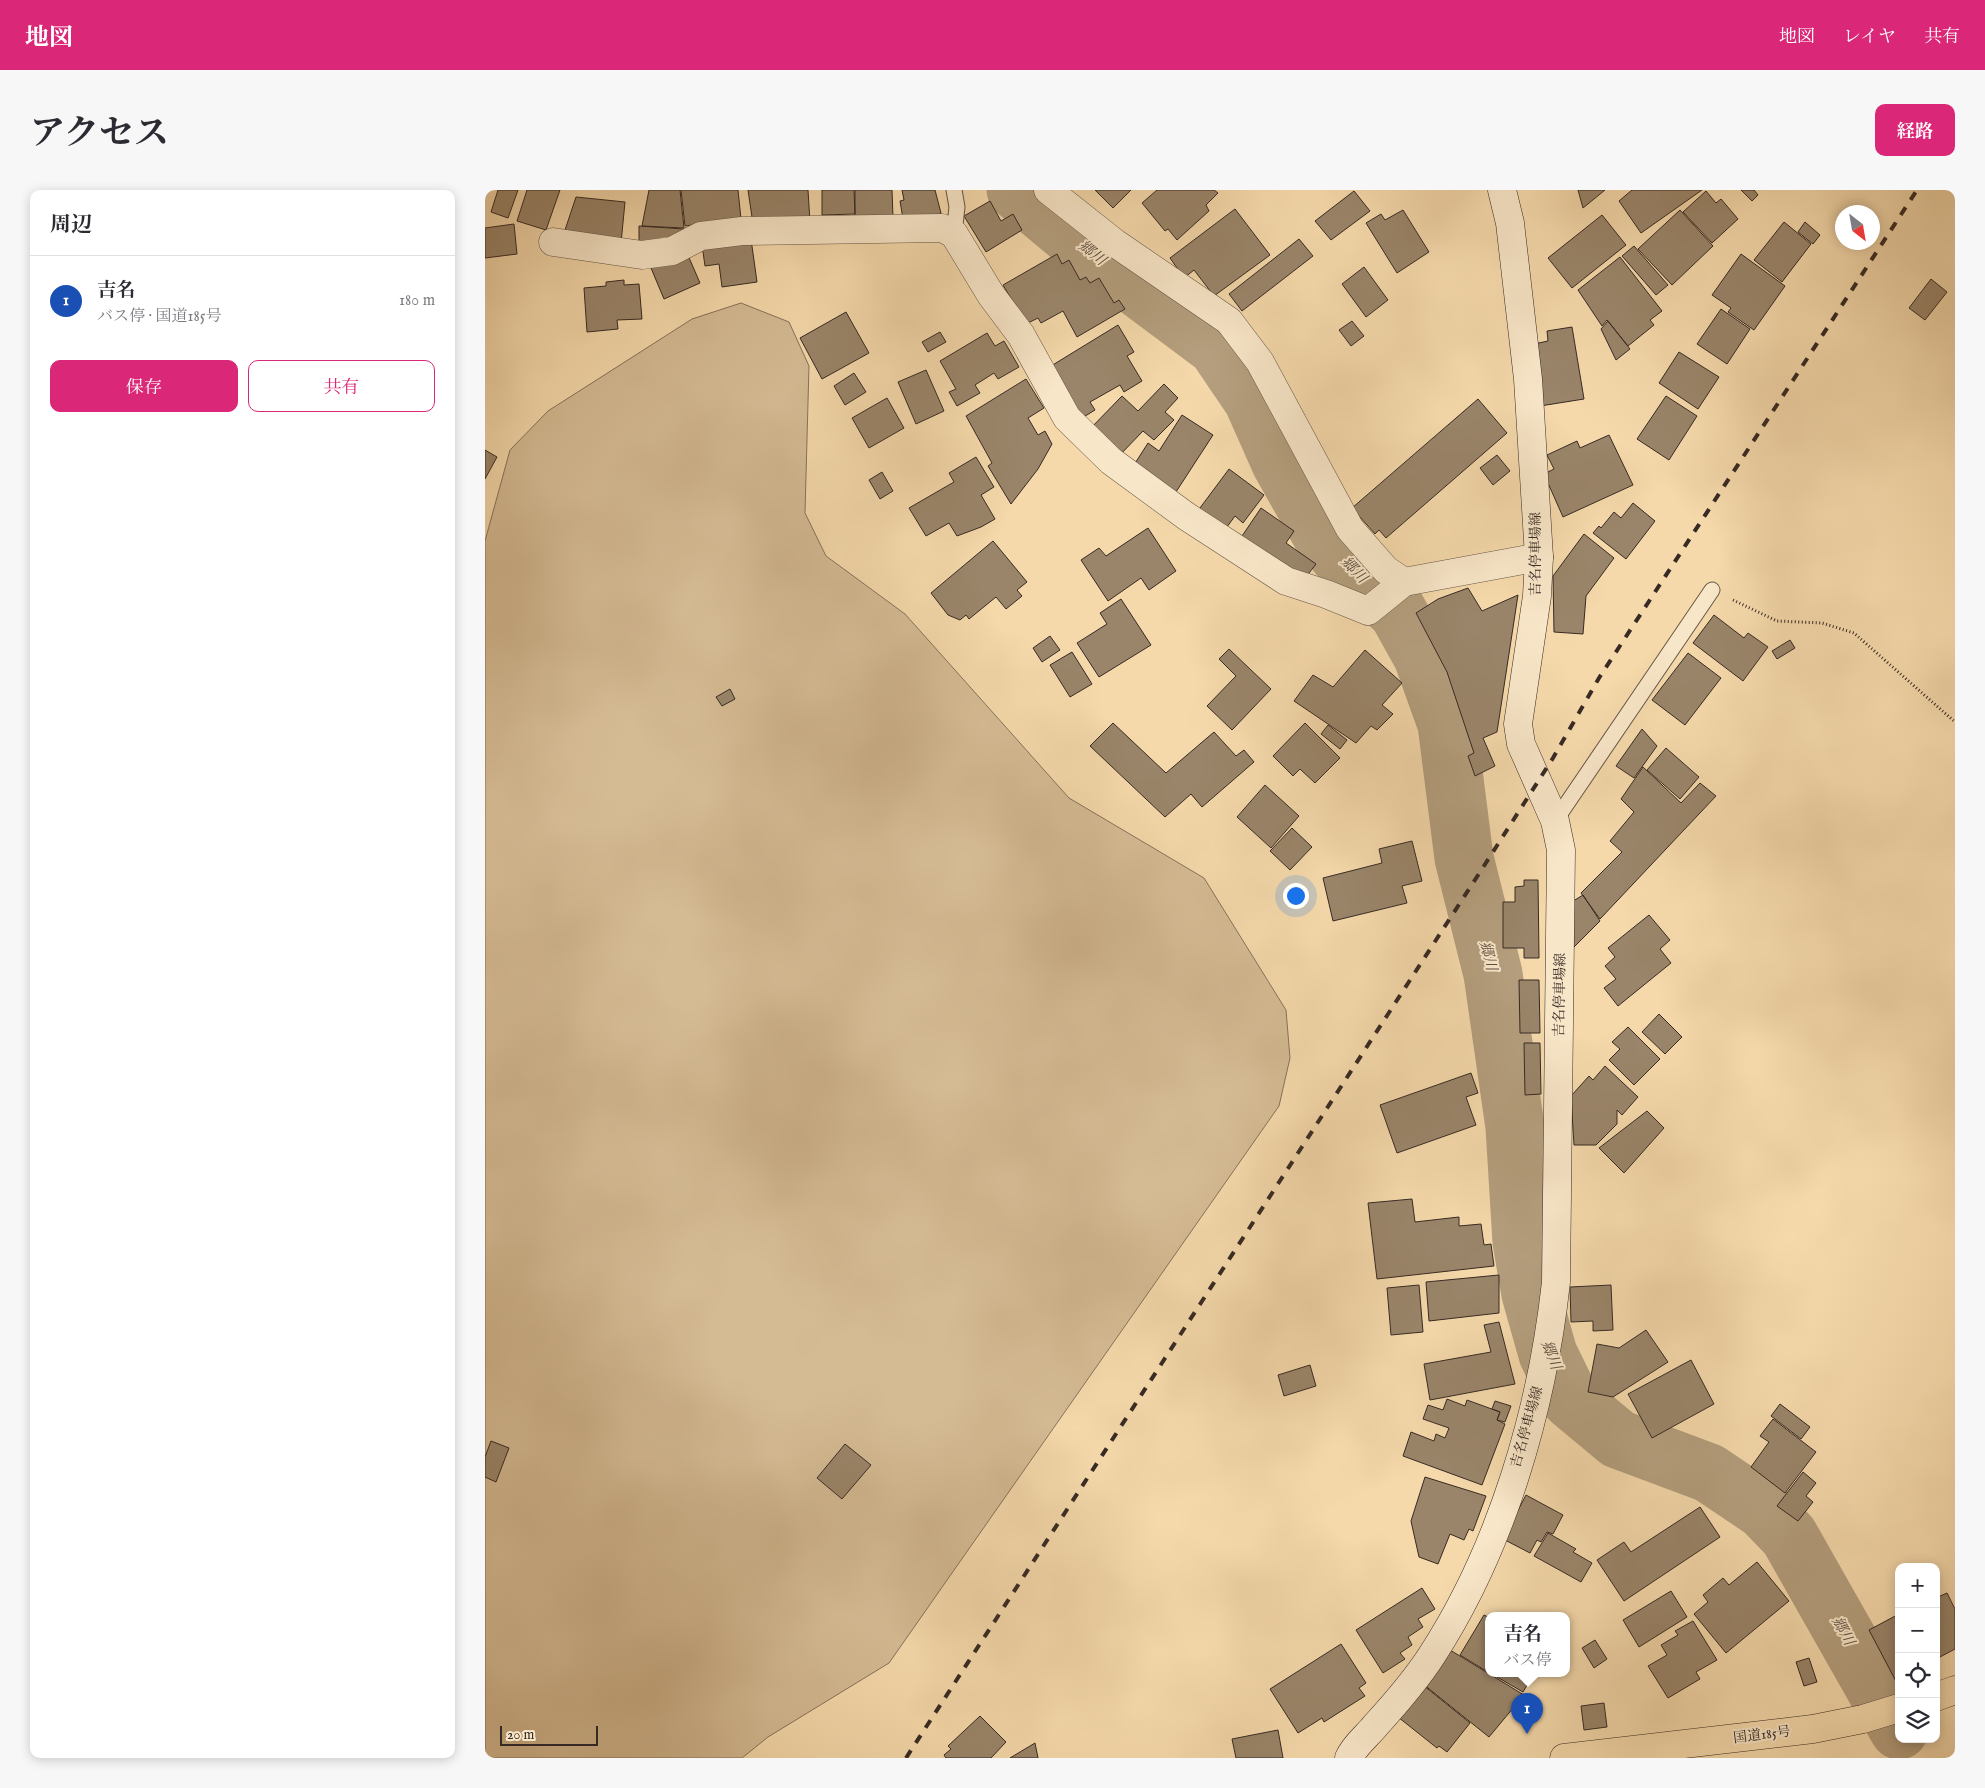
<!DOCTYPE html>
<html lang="ja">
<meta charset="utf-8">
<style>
:root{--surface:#fff;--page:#f7f7f7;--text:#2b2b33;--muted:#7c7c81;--line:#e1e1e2;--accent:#db2777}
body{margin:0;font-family:"IM FELL English","Noto Serif JP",serif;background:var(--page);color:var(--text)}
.controls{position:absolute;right:15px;bottom:15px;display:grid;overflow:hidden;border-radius:10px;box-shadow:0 2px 12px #0003}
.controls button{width:45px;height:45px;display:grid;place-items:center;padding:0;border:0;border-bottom:1px solid var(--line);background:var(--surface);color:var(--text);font:25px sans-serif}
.compass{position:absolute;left:1350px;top:15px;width:45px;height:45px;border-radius:50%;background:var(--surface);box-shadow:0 2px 12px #0003;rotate:149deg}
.scale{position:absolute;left:15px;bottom:12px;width:98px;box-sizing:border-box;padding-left:5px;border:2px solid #372a24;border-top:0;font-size:14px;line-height:18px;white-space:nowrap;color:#372a24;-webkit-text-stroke:4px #f8e6c8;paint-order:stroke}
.you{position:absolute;left:810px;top:705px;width:18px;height:18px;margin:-12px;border:4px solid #fff;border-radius:50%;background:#1a73e8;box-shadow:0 0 0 8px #1a73e833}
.badge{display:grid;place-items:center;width:32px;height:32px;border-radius:50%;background:var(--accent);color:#fff;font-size:16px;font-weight:700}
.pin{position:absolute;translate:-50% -41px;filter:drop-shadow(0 1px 2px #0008)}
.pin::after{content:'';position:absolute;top:26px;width:18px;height:15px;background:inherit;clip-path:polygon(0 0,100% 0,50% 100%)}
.popup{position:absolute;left:1000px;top:1422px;width:85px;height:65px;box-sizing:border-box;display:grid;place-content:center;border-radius:10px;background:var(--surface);filter:drop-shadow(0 1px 4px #0005);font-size:16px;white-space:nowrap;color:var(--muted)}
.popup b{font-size:19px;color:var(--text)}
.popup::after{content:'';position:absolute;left:50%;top:100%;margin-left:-10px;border:10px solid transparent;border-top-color:var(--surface)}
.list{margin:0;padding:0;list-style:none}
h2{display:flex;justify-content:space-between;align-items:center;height:65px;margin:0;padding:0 20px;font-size:21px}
h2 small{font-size:16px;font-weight:400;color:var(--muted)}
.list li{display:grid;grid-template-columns:32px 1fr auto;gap:15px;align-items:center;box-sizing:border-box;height:90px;padding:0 20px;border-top:1px solid var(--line)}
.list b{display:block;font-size:19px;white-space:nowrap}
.list p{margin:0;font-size:16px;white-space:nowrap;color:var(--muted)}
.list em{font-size:16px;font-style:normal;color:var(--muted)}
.actions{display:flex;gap:10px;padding:15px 20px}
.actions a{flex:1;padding:11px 0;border:1px solid var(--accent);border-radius:10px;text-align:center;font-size:18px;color:var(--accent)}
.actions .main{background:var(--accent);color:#fff}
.icon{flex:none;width:28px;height:28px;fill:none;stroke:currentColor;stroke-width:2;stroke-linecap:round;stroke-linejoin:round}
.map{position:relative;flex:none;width:1470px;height:1568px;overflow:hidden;border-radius:10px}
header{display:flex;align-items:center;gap:30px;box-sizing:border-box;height:70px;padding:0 25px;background:var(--accent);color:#fff}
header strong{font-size:24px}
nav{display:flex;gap:28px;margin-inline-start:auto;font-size:18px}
.intro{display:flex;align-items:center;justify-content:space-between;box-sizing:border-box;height:120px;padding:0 30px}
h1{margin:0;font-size:35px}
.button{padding:12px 22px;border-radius:10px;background:var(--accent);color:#fff;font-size:18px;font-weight:700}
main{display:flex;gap:30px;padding:0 30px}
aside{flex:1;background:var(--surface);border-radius:10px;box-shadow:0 2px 12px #0003}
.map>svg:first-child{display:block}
.green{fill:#d5bb94;stroke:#86725c}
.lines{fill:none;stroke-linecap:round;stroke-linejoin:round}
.river{stroke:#b49e7d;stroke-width:59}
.building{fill:#9a856a;stroke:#372a24}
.lane-casing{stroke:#665646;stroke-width:17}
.street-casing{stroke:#665646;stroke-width:29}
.secondary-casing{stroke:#372a24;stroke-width:29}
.highway-casing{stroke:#372a24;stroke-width:29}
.path{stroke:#372a24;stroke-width:3;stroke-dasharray:1 2.5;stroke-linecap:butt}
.lane{stroke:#f8e6c8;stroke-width:15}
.street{stroke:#f8e6c8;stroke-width:28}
.secondary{stroke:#f8e6c8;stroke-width:28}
.highway{stroke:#f5d9ab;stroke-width:28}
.rail{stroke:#372a24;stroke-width:4;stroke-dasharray:9 9;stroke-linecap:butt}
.labels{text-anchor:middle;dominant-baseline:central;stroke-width:4;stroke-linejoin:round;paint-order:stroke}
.street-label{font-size:14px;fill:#372a24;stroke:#f8e6c8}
.water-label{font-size:15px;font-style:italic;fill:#5c4d3f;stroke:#f8e6c8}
</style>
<header>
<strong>地図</strong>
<nav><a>地図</a><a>レイヤ</a><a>共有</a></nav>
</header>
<div class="intro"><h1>アクセス</h1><a class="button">経路</a></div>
<main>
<aside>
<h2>周辺<small></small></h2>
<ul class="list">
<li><span class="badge" style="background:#1a4fb4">1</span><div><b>吉名</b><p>バス停 · 国道185号</p></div><em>180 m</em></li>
</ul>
<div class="actions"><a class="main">保存</a><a>共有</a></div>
</aside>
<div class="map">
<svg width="1470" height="1568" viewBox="0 0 1470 1568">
<rect width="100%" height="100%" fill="#f5d9ab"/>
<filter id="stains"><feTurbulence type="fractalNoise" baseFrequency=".004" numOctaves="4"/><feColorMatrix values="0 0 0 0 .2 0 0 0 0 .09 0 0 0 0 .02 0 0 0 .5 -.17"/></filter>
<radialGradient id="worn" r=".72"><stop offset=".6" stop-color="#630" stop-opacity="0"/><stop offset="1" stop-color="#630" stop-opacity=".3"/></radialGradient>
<path class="green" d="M 256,113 L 304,132 L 324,176 L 320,323 L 341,366 L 420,424 L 584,608 L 719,688 L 801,820 L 805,868 L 794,916 L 404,1473 L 283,1547 L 257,1568 L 0,1568 L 0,351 L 25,260 L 63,221 L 207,129 Z"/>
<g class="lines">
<path class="river" d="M 531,0 L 613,68 L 732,157 L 768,210 L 796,273 L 835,342 L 860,373 L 913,422 L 938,467 L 962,534 L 979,668 L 1008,784 L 1030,937 L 1037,1052 L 1046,1104 L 1063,1164 L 1085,1209 L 1133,1249 L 1224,1283 L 1279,1320 L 1304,1346 L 1414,1540"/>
</g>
<path class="building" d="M 13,0 L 33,0 L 23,28 L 6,22 Z
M 42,0 L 75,0 L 61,40 L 32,31 Z
M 164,0 L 195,0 L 199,38 L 157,36 Z
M 196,0 L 253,0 L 256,29 L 200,36 Z
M 263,0 L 323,0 L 325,32 L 268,34 Z
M 337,0 L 369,0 L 370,24 L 337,25 Z
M 370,0 L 407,0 L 408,28 L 370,28 Z
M 417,0 L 450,0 L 456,23 L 443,32 L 418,29 L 415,11 L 419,10 Z
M 610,0 L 646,0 L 628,18 Z
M 672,0 L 729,0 L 733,3 L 721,15 L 724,21 L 692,50 L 683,39 L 680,41 L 657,13 Z
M 1093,0 L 1120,0 L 1098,18 Z
M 1147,0 L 1217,0 L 1156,43 L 1134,11 Z
M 1256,0 L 1269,0 L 1273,5 L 1267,11 Z
M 869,1 L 885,21 L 846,50 L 830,31 Z
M 1221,1 L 1231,13 L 1236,9 L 1253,29 L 1227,53 L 1198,22 Z
M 91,7 L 140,12 L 136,53 L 78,46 Z
M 505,11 L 516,31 L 528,24 L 537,40 L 501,62 L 479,26 Z
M 750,19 L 785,65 L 729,106 L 709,80 L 699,88 L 685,68 Z
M 918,20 L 944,62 L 912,83 L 881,33 L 896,24 L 900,30 Z
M 1195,20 L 1228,56 L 1187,95 L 1153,59 Z
M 1117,25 L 1141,55 L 1087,98 L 1063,68 Z
M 1299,32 L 1326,54 L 1297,92 L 1269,70 Z
M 1320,32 L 1335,45 L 1328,54 L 1313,42 Z
M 29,34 L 32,64 L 0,68 L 0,38 Z
M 154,36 L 199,39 L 198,48 L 154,58 Z
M 266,49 L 272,92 L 237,97 L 234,74 L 220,76 L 217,55 Z
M 814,49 L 828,66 L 757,121 L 744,104 Z
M 1149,56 L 1183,95 L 1171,105 L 1137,66 Z
M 202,63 L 215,93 L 179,109 L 166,78 Z
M 572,64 L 577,74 L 584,70 L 595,90 L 601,87 L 605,93 L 614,88 L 629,113 L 634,110 L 640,119 L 592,147 L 578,121 L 556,133 L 553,128 L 541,134 L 518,95 Z
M 1256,64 L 1300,96 L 1269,140 L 1243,122 L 1246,118 L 1227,105 Z
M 1135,67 L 1177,121 L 1165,130 L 1169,135 L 1143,156 L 1122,130 L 1117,136 L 1093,100 Z
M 879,77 L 903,110 L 881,127 L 857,94 Z
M 1446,89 L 1462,102 L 1440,130 L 1424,118 Z
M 139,90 L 139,95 L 154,94 L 157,129 L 132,130 L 133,139 L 102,142 L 99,98 L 121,96 L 121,92 Z
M 1236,119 L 1265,139 L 1242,174 L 1212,154 Z
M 361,122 L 384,163 L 337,189 L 315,148 Z
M 867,131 L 879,146 L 866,156 L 854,140 Z
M 1123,131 L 1145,159 L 1131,170 L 1116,139 Z
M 633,135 L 649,162 L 642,166 L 657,191 L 639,202 L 635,195 L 605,212 L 610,220 L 597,228 L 566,176 Z
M 1087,137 L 1099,209 L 1055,216 L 1049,154 L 1063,151 L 1062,141 Z
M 455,142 L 461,152 L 443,162 L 437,152 Z
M 502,143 L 510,156 L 519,151 L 534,177 L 513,189 L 509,183 L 490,195 L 495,203 L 472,216 L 464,202 L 471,199 L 455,171 Z
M 1194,162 L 1234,187 L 1213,219 L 1174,193 Z
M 441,180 L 459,221 L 431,234 L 413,192 Z
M 369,183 L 381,202 L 360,215 L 349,196 Z
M 541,189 L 559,218 L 543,228 L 553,245 L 560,241 L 567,254 L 553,279 L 526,314 L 503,276 L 507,273 L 481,226 Z
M 679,194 L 693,208 L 680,222 L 689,230 L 669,250 L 658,241 L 633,267 L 604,240 L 637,206 L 653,221 Z
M 1181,206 L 1212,226 L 1184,270 L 1152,249 Z
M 402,208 L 419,238 L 384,258 L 367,228 Z
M 993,209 L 1022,243 L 901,348 L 894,340 L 890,344 L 867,318 Z
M 697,225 L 728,245 L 689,305 L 647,278 L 663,253 L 674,261 Z
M 1124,245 L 1148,295 L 1078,327 L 1059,284 L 1069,279 L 1062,265 L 1092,251 L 1095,258 Z
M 0,260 L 12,267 L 0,289 Z
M 1012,265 L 1025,281 L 1008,295 L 995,278 Z
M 491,267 L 509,297 L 496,305 L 510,329 L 496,337 L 472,346 L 464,333 L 441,346 L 424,318 L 469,292 L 464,283 Z
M 744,279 L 779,305 L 758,333 L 750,326 L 739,341 L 712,322 Z
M 397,282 L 408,301 L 395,309 L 384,290 Z
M 1148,313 L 1170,331 L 1141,369 L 1108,343 L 1114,336 L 1116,338 L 1129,322 L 1136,328 Z
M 776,318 L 809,341 L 801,353 L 831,374 L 817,392 L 755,349 Z
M 663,338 L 691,381 L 664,400 L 656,388 L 623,411 L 596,370 L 614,358 L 621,366 Z
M 1099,344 L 1129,368 L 1101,406 L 1098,444 L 1069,442 L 1068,386 Z
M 508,351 L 542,392 L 532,400 L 537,406 L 521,419 L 511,407 L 484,429 L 481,425 L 475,430 L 463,425 L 446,403 Z
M 983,398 L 997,421 L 1033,405 L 1012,542 L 998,548 L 1010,576 L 990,586 L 983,566 L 989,563 L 962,482 L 931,423 L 953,409 Z
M 636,409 L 666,455 L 614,487 L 592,453 L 622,434 L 615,423 Z
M 1229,425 L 1259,448 L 1263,443 L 1283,457 L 1258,491 L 1208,453 Z
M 565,446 L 575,460 L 557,472 L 548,458 Z
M 1305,450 L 1310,458 L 1292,469 L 1287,461 Z
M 744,459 L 786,499 L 747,540 L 722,516 L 751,486 L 734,469 Z
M 880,460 L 917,493 L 897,515 L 908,524 L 892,540 L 886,536 L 871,553 L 809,511 L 828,485 L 848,497 Z
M 587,462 L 607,494 L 585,507 L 565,475 Z
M 1203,463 L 1236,488 L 1200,535 L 1167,510 Z
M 245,499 L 250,509 L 237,516 L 231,507 Z
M 628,533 L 681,583 L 729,542 L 751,566 L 759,560 L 769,572 L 717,617 L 706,604 L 680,627 L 605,556 Z
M 820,533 L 855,568 L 830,593 L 815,579 L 808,586 L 788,566 Z
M 843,535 L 862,550 L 855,559 L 836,544 Z
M 1157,539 L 1172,556 L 1149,588 L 1131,576 Z
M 1181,558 L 1214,587 L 1195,609 L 1162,580 Z
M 1158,577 L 1196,613 L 1215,593 L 1231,606 L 1115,729 L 1096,703 L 1137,662 L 1125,651 L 1149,622 L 1136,609 Z
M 780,595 L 814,626 L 786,658 L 752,627 Z
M 807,638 L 827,657 L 805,680 L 785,661 Z
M 927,651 L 937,691 L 917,696 L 922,713 L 848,731 L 838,688 L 897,673 L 894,659 Z
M 1039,690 L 1053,690 L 1054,768 L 1039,768 L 1039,758 L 1018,758 L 1018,712 L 1030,712 L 1030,697 L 1039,696 Z
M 1098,705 L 1115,731 L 1087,759 L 1085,713 Z
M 1164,725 L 1185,750 L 1175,759 L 1186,773 L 1133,816 L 1119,798 L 1131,789 L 1120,776 L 1130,767 L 1123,758 Z
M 1034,790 L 1054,790 L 1055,843 L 1035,843 Z
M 1174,824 L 1197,847 L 1180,864 L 1157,842 Z
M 1143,837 L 1175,869 L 1149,895 L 1124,870 L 1135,859 L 1127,852 Z
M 1039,853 L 1055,853 L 1056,904 L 1040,905 Z
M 1120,876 L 1153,907 L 1137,925 L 1132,920 L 1132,934 L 1111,955 L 1089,955 L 1086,906 L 1104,886 L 1108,890 Z
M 986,883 L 993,903 L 981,907 L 991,935 L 912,963 L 895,915 Z
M 1162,921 L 1179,938 L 1139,983 L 1114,958 Z
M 927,1009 L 930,1032 L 974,1027 L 974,1036 L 996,1034 L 999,1055 L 1006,1054 L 1009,1076 L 892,1089 L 883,1013 Z
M 1014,1085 L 1014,1123 L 944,1131 L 941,1092 Z
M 934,1095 L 938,1142 L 906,1145 L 902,1098 Z
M 1126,1095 L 1128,1140 L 1108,1141 L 1108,1131 L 1086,1132 L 1085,1097 Z
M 1014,1132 L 1030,1194 L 945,1210 L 939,1174 L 1006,1162 L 999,1135 Z
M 1161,1140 L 1183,1172 L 1128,1207 L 1103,1202 L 1112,1154 L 1134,1158 Z
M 1206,1170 L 1229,1214 L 1167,1248 L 1143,1204 Z
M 825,1175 L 831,1196 L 799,1206 L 793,1185 Z
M 962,1209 L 980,1216 L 982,1210 L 1015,1222 L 1012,1230 L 1020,1234 L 997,1295 L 918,1266 L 926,1242 L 949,1251 L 951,1244 L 960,1248 L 964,1238 L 938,1229 L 943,1215 L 958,1220 Z
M 1010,1211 L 1026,1216 L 1020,1232 L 1012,1230 L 1015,1222 L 1007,1219 Z
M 1295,1214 L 1325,1237 L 1316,1249 L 1286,1226 Z
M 1288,1229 L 1331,1262 L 1300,1303 L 1266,1277 L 1284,1252 L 1275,1246 Z
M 6,1251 L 24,1258 L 11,1292 L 0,1287 L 0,1267 Z
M 360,1254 L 386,1275 L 357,1309 L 332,1288 Z
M 1318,1282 L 1331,1293 L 1321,1306 L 1328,1312 L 1313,1331 L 1292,1316 Z
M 940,1287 L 1001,1306 L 988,1341 L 984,1339 L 979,1350 L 965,1344 L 953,1374 L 934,1367 L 926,1331 Z
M 1041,1305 L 1078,1325 L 1068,1344 L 1062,1342 L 1056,1352 L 1052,1350 L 1045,1363 L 1018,1349 Z
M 1215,1317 L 1235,1347 L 1139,1411 L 1112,1370 L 1139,1352 L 1146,1362 Z
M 1063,1343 L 1091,1359 L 1088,1362 L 1107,1373 L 1096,1392 L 1049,1366 Z
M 1272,1372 L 1304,1411 L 1241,1463 L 1209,1424 L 1223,1412 L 1218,1405 L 1238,1388 L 1244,1395 Z
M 937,1398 L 950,1419 L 933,1429 L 938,1437 L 923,1447 L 927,1455 L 915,1463 L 920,1469 L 898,1483 L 871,1440 Z
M 1186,1401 L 1202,1427 L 1154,1457 L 1138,1430 Z
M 1462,1403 L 1470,1419 L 1470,1459 L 1453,1468 L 1451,1408 Z
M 1414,1424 L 1414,1495 L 1413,1495 L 1384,1440 Z
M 999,1425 L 1003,1427 L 1003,1482 L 975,1465 Z
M 1208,1431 L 1232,1470 L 1211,1482 L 1215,1489 L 1183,1508 L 1163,1476 L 1182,1465 L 1176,1455 L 1193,1445 L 1190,1441 Z
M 1110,1450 L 1122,1469 L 1109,1478 L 1097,1458 Z
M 856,1454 L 881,1493 L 874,1498 L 880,1506 L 839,1532 L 837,1528 L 813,1543 L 785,1499 Z
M 965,1460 L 1039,1505 L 1004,1547 L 938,1494 Z
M 1324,1468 L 1332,1492 L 1319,1496 L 1311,1472 Z
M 1005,1483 L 1049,1483 L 1038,1502 Z
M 938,1495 L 985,1533 L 962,1562 L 954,1556 L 952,1558 L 913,1527 Z
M 1119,1513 L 1122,1537 L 1099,1540 L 1096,1516 Z
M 495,1526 L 521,1552 L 506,1568 L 461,1568 L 459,1565 L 466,1559 L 463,1556 Z
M 793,1540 L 798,1568 L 751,1568 L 747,1549 Z
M 550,1553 L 553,1568 L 525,1568 Z"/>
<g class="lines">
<g class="lane-casing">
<path id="lane" d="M 469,0 L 472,17 L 469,44
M 1070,631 L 1227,400"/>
</g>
<g class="street-casing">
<path id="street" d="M 563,0 L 630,53 L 744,131 L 775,172 L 865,339 L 901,380 L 919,392
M 68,52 L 157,65 L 187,61 L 216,46 L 257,41 L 457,38 L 469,44 L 506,105 L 536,145 L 582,228 L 626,271 L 701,326 L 801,391 L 841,404 L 883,421 L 919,392 L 1054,367"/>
</g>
<g class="secondary-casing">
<path id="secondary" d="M 864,1568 C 869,1556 882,1546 890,1536 C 910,1514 931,1490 947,1465 C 1017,1357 1057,1220 1071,1092 L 1076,660 L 1070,631 L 1036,554 L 1033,534 L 1052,406 L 1054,367 L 1043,189 L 1025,33 L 1017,0"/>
</g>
<g class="highway-casing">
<path id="highway" d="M 1451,1507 L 1470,1500
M 1079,1568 L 1328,1539 L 1378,1529 L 1414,1518"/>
</g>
<path class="path" d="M 1248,410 L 1292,431 L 1337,433 L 1369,443 L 1470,532"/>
<use href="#lane" class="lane"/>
<use href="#street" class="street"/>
<use href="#secondary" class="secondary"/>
<use href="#highway" class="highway"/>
<path class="rail" d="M 421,1568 L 997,679 L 1068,568 L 1114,488 L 1432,0"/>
</g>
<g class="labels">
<g class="street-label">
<text transform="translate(1051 364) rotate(-90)">吉名停車場線</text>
<text transform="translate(1075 805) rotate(-89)">吉名停車場線</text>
<text transform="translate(1042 1237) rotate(-74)">吉名停車場線</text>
<text transform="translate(1277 1545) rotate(-7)">国道185号</text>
</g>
<g class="water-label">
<text transform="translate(607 63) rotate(39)">郷川</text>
<text transform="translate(869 380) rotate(45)">郷川</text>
<text transform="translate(1003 766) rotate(76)">郷川</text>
<text transform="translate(1066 1165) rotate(68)">郷川</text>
<text transform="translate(1358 1441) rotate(61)">郷川</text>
</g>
</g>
<rect width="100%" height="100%" filter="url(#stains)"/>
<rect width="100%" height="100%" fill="url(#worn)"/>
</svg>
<div class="controls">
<button>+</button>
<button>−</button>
<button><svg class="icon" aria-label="locate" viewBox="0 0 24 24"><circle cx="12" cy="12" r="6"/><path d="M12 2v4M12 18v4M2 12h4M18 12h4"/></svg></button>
<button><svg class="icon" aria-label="layers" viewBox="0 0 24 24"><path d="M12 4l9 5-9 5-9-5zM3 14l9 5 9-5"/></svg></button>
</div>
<svg class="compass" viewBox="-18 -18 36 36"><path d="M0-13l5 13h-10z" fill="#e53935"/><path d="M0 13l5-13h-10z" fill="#7c7c81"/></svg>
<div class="scale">20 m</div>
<div class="you"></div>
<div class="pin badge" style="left:1042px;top:1544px;background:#1a4fb4">1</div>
<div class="popup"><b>吉名</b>バス停</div>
</div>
</main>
